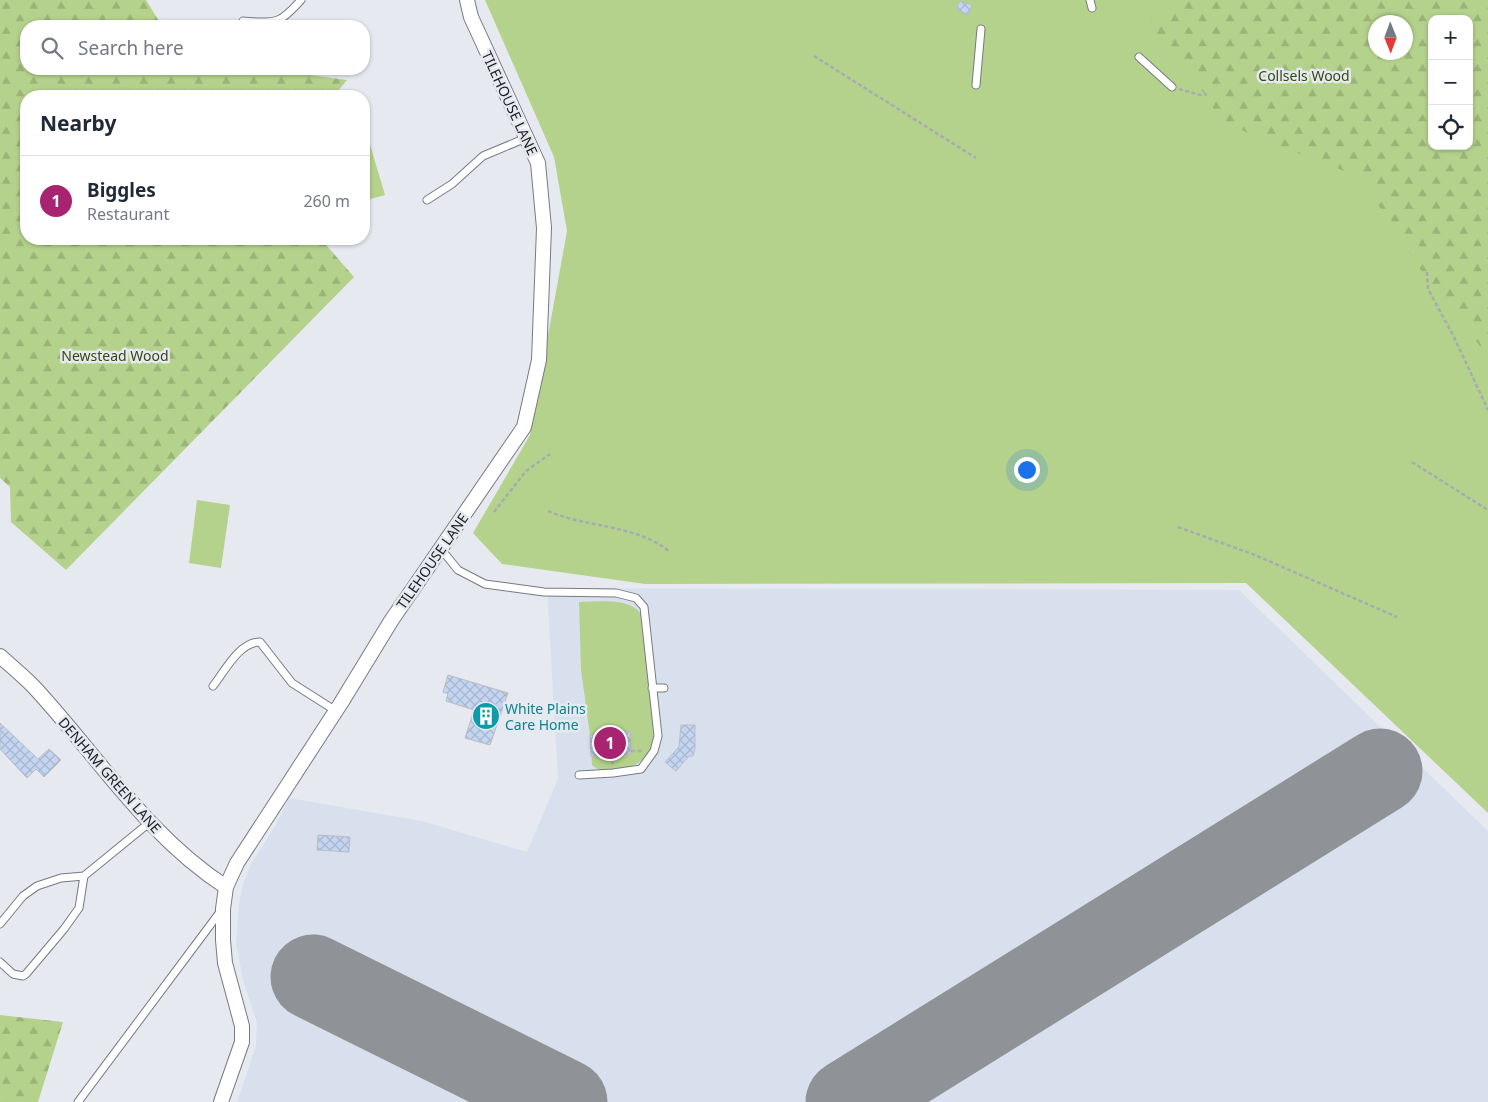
<!DOCTYPE html>
<meta charset="utf-8">
<style>
:root{--surface:#fff;--page:#f2f2f3;--text:#1f2937;--muted:#747a83;--line:#e0e1e3;--accent:#a82470}
body{margin:0;font-family:"Noto Sans",sans-serif;background:var(--page);color:var(--text)}
.controls{position:absolute;right:15px;top:15px;display:grid;overflow:hidden;border-radius:10px;box-shadow:0 1px 4px #0004}
.controls button{width:45px;height:45px;display:grid;place-items:center;padding:0;border:0;border-bottom:1px solid var(--line);background:var(--surface);color:var(--text);font:25px sans-serif}
.compass{position:absolute;left:1368px;top:15px;width:45px;height:45px;border-radius:50%;background:var(--surface);box-shadow:0 1px 4px #0004;rotate:179deg}
.you{position:absolute;left:1026px;top:469px;width:18px;height:18px;margin:-12px;border:4px solid #fff;border-radius:50%;background:#1a73e8;box-shadow:0 0 0 8px #1a73e833}
.badge{display:grid;place-items:center;width:32px;height:32px;border-radius:50%;background:var(--accent);color:#fff;font-size:16px;font-weight:700}
.pin{position:absolute;translate:-50% -50%;border:2px solid #fff;box-shadow:0 1px 5px #0006}
.list{margin:0;padding:0;list-style:none}
h2{display:flex;justify-content:space-between;align-items:center;height:65px;margin:0;padding:0 20px;font-size:21px}
h2 small{font-size:16px;font-weight:400;color:var(--muted)}
.list li{display:grid;grid-template-columns:32px 1fr auto;gap:15px;align-items:center;box-sizing:border-box;height:90px;padding:0 20px;border-top:1px solid var(--line)}
.list b{display:block;font-size:19px;white-space:nowrap}
.list p{margin:0;font-size:16px;white-space:nowrap;color:var(--muted)}
.list em{font-size:16px;font-style:normal;color:var(--muted)}
.icon{flex:none;width:28px;height:28px;fill:none;stroke:currentColor;stroke-width:2;stroke-linecap:round;stroke-linejoin:round}
.map{position:relative;flex:none;width:1488px;height:1102px;overflow:hidden}
.search{position:absolute;background:var(--surface);box-shadow:0 1px 4px #0004;left:20px;top:20px;width:350px;height:55px;display:flex;align-items:center;gap:12px;box-sizing:border-box;padding:0 18px;border-radius:20px;color:var(--muted);font-size:19px}
.panel{position:absolute;background:var(--surface);box-shadow:0 1px 4px #0004;left:20px;top:90px;width:350px;height:155px;border-radius:20px}
.map>svg:first-child{display:block}
.built{fill:#d8e0ed}
.grass{fill:#b4d28c;fill-rule:evenodd}
.forest{fill:url(#forest-firs);fill-rule:evenodd}
.lines{fill:none;stroke-linecap:round;stroke-linejoin:round}
.runway{stroke:#8f9296;stroke-width:85}
.building{fill:url(#building-cross-hatch);stroke:#babdc4}
.lane-casing{stroke:#777a80;stroke-width:9}
.street-casing{stroke:#777a80;stroke-width:16}
.path{stroke:#a8abb0;stroke-width:2.5;stroke-dasharray:4 2.5;stroke-linecap:butt}
.lane{stroke:#fff;stroke-width:7}
.street{stroke:#fff;stroke-width:14}
.labels{text-anchor:middle;dominant-baseline:central;stroke-width:5;stroke-linejoin:round;paint-order:stroke}
.park-label{font-size:14px;fill:#344810;stroke:#e6eaf0}
.street-label{font-size:14px;fill:#1d1e20;stroke:#e6eaf0}
.culture-label{font-size:14px;fill:#0d838f;stroke:#e6eaf0;text-anchor:start}
</style>
<div class="map">
<svg width="1488" height="1102" viewBox="0 0 1488 1102">
<defs>
<pattern id="forest-firs" width="22" height="20" patternUnits="userSpaceOnUse" patternTransform="scale(1.25)"><rect width="22" height="20" fill="#b4d28c"/><path d="M5 1l3.5 6h-7zM16 11l3.5 6h-7z" fill="#9ab478"/></pattern>
<pattern id="building-cross-hatch" width="8" height="8" patternUnits="userSpaceOnUse" patternTransform="scale(1.25)"><rect width="8" height="8" fill="#c4d5f1"/><path d="M0 0l8 8M0 8l8-8" fill="none" stroke="#a8b6ce"/></pattern>
</defs>
<rect width="100%" height="100%" fill="#e6eaf0"/>
<path class="built" d="M 547,588 L 1239,590 L 1488,831 L 1488,1102 L 237,1102 L 256,1046 L 257,1023 L 243,980 L 236,943 L 239,903 L 244,881 L 251,864 L 277,823 L 289,798 L 422,821 L 527,852 L 558,779 Z"/>
<path class="grass" d="M 485,0 L 1488,0 L 1488,813 L 1246,583 L 645,584 L 502,564 L 473,533 L 530,435 L 567,231 L 554,157 ZM 1432,19 L 1469,19 L 1469,146 L 1432,146 ZM 1376,22 L 1406,22 L 1406,52 L 1376,52 Z
M 366,131 L 385,195 L 364,201 L 364,132 Z
M 197,500 L 230,505 L 221,568 L 189,563 Z
M 579,602 C 600,602 636,596 644,620 L 654,739 C 643,769 631,767 602,772 L 592,765 L 590,735 L 581,670 Z"/>
<path class="forest" d="M 0,0 L 146,0 L 162,26 L 26,26 L 26,69 L 266,69 L 347,80 L 334,96 L 26,96 L 26,239 L 321,239 L 354,277 L 66,570 L 11,522 L 10,487 L 0,478 Z
M 1178,0 L 1488,0 L 1488,356 L 1428,281 L 1360,177 L 1253,136 L 1219,117 L 1181,58 L 1147,24 ZM 1432,19 L 1469,19 L 1469,146 L 1432,146 ZM 1376,22 L 1406,22 L 1406,52 L 1376,52 Z
M 0,1015 L 63,1022 L 38,1102 L 0,1102 Z"/>
<g class="lines">
<path class="runway" d="M 313,977 L 565,1102
M 848,1102 L 1380,771"/>
</g>
<path class="building" d="M 960,1 L 972,5 L 968,15 L 956,9 Z
M 448,675 L 508,693 L 490,745 L 465,738 L 474,710 L 446,701 L 448,694 L 443,692 Z
M 0,723 L 38,759 L 49,749 L 61,760 L 44,777 L 36,769 L 27,778 L 0,749 Z
M 681,725 L 695,725 L 695,749 L 693,756 L 689,756 L 676,771 L 665,762 L 679,747 Z
M 630,731 L 631,754 L 591,756 L 590,735 Z
M 318,835 L 350,837 L 349,852 L 317,850 Z"/>
<g class="lines">
<g class="lane-casing">
<path id="lane" d="M 1090,0 L 1092,8
M 243,21 C 276,23 279,25 301,0
M 1139,57 L 1172,87
M 976,85 L 981,29
M 427,200 L 452,184 L 483,156 L 526,138
M 441,549 L 458,570 L 485,584 L 544,592 L 616,593 L 636,598 L 644,607 L 658,736 L 654,751 L 641,769 L 613,773 L 579,775
M 213,686 C 225,671 239,642 260,642 L 292,683 L 336,711
M 652,688 L 664,688
M 0,924 L 23,896 L 37,886 L 61,878 L 84,876 L 149,823
M 0,962 L 13,974 L 23,976 L 26,974 L 64,929 L 79,908 L 84,876
M 78,1102 L 220,912"/>
</g>
<g class="street-casing">
<path id="street" d="M 0,656 C 11,666 23,676 34,687 C 97,755 147,836 226,887
M 221,1102 L 242,1042 L 242,1026 L 225,963 L 223,940 L 223,909 L 226,887 L 237,863 L 341,703 L 391,621 L 524,427 L 539,360 L 544,228 L 538,163 L 471,17 L 467,0"/>
</g>
<path class="path" d="M 814,56 L 976,158
M 1179,89 L 1200,95 L 1207,94
M 1427,272 L 1428,289 L 1454,337 L 1488,410
M 1412,462 L 1488,510
M 548,511 C 587,528 634,524 669,551
M 494,512 L 526,471 L 550,454
M 1178,527 L 1255,555 L 1397,617
M 631,751 L 642,751
M 612,755 L 613,764"/>
<use href="#lane" class="lane"/>
<use href="#street" class="street"/>
</g>
<defs>
<g id="building-disc" transform="scale(1.4375)"><circle r="9.5" fill="#0f9aa8" stroke="#e6eaf0"/><path d="M-4-6H4V6H1V3H-1V6H-4ZM-2.5-4.3h1.7v1.8h-1.7ZM.8-4.3h1.7v1.8H.8ZM-2.5-1h1.7V.8h-1.7ZM.8-1h1.7V.8H.8Z" fill="#fff"/></g>
</defs>
<g fill-rule="evenodd">
<use href="#building-disc" x="486" y="716"/>
</g>
<g class="labels">
<g class="park-label">
<text x="1304" y="75">Collsels Wood</text>
<text x="115" y="355">Newstead Wood</text>
</g>
<g class="street-label">
<text transform="translate(510 103) rotate(65)">TILEHOUSE LANE</text>
<text transform="translate(432 561) rotate(-55)">TILEHOUSE LANE</text>
<text transform="translate(110 775) rotate(49)">DENHAM GREEN LANE</text>
</g>
<g class="culture-label">
<text x="505" y="708">White Plains<tspan x="505" dy="16">Care Home</tspan></text>
</g>
</g>
</svg>
<div class="controls">
<button>+</button>
<button>−</button>
<button><svg class="icon" aria-label="locate" viewBox="0 0 24 24"><circle cx="12" cy="12" r="6"/><path d="M12 2v4M12 18v4M2 12h4M18 12h4"/></svg></button>
</div>
<svg class="compass" viewBox="-18 -18 36 36"><path d="M0-13l5 13h-10z" fill="#e53935"/><path d="M0 13l5-13h-10z" fill="#747a83"/></svg>
<div class="you"></div>
<div class="pin badge" style="left:610px;top:743px">1</div>
<div class="search"><svg class="icon" aria-label="search" viewBox="0 0 24 24"><circle cx="10" cy="10" r="6"/><path d="M15 15l6 6"/></svg>Search here</div>
<section class="panel">
<h2>Nearby<small></small></h2>
<ul class="list">
<li><span class="badge">1</span><div><b>Biggles</b><p>Restaurant</p></div><em>260 m</em></li>
</ul>
</section>
</div>
